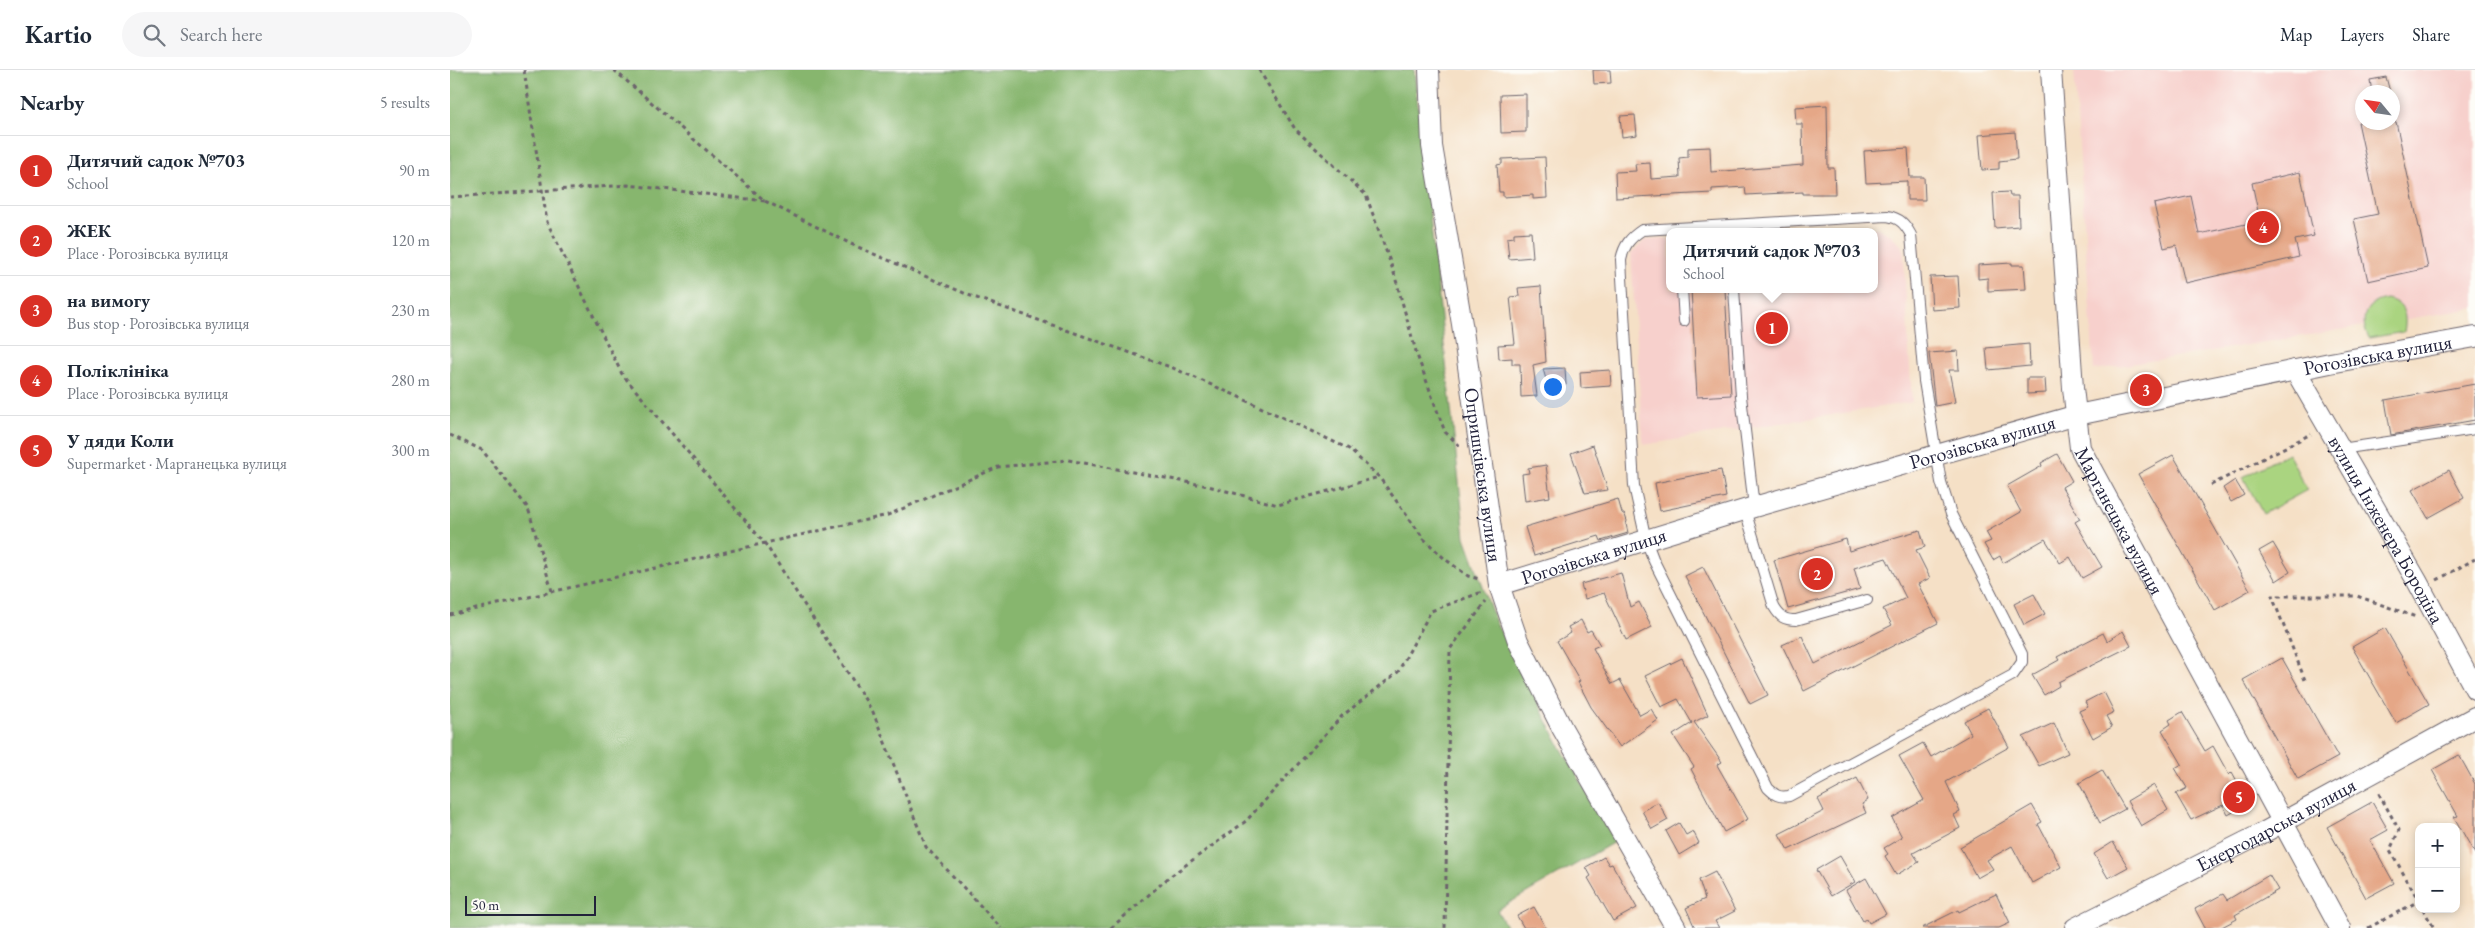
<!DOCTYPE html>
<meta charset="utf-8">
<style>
:root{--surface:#fff;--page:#f6f6f7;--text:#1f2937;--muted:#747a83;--line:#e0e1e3;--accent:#d93025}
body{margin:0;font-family:"EB Garamond",serif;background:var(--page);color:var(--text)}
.controls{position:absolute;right:15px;bottom:15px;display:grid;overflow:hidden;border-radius:10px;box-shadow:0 2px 8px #0003}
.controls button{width:45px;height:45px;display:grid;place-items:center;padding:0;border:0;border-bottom:1px solid var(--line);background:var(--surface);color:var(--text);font:25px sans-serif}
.compass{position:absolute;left:1905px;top:15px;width:45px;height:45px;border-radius:50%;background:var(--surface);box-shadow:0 2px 8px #0003;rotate:299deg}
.scale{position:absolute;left:15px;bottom:12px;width:131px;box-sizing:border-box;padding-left:5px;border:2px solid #22223b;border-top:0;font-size:14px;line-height:18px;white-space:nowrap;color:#22223b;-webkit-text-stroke:4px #fdfcf7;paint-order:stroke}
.you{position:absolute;left:1102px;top:316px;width:18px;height:18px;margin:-12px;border:4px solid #fff;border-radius:50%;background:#1a73e8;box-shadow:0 0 0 8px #1a73e833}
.badge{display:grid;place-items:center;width:32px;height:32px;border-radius:50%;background:var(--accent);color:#fff;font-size:16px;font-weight:700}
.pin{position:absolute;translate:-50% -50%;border:2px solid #fff;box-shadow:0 1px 5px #0006}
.popup{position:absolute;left:1216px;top:158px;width:212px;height:65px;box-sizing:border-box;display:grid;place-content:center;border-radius:10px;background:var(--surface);filter:drop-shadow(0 1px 4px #0005);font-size:16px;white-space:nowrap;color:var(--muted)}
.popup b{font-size:19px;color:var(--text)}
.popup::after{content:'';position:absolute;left:50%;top:100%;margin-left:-10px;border:10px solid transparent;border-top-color:var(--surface)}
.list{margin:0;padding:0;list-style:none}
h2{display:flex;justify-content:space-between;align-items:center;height:65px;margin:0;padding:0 20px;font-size:21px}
h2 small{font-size:16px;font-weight:400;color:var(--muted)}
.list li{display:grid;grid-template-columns:32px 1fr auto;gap:15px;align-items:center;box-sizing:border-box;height:70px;padding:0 20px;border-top:1px solid var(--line)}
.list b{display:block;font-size:19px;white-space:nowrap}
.list p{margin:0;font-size:16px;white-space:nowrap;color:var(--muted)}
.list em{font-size:16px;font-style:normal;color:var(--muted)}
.icon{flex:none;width:28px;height:28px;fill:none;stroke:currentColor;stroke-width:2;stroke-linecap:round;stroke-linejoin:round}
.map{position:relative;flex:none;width:2025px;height:858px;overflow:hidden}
header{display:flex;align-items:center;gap:30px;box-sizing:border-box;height:70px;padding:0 25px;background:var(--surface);border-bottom:1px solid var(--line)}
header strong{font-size:24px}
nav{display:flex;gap:28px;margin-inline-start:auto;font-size:18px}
.search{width:350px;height:45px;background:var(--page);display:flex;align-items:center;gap:12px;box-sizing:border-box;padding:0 18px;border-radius:28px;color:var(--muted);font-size:19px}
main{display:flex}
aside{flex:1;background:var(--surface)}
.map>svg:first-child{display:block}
.built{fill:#f7d0cc;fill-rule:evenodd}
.green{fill:#aad480;stroke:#667b5e}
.forest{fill:#87b66e;stroke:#546c54}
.building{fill:#e5a787}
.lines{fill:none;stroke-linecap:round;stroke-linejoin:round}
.lane-casing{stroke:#6c646c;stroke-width:12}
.street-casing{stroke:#6c646c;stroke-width:22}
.path{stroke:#6c646c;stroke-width:3;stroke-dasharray:4 4;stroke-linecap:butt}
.lane{stroke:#fff;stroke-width:10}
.street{stroke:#fff;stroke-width:20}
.labels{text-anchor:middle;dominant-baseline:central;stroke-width:4;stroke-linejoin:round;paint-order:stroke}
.street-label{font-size:20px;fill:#22223b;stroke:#fdfcf7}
</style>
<header>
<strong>Kartio</strong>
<div class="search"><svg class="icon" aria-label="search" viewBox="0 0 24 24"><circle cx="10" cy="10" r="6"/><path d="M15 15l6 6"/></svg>Search here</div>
<nav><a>Map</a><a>Layers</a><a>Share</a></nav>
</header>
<main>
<aside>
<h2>Nearby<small>5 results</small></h2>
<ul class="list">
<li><span class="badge">1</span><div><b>Дитячий садок №703</b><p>School</p></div><em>90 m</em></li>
<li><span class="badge">2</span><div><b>ЖЕК</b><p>Place · Рогозівська вулиця</p></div><em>120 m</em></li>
<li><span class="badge">3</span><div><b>на вимогу</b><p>Bus stop · Рогозівська вулиця</p></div><em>230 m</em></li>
<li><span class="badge">4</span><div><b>Поліклініка</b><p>Place · Рогозівська вулиця</p></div><em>280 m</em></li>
<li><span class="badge">5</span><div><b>У дяди Коли</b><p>Supermarket · Марганецька вулиця</p></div><em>300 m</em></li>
</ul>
</aside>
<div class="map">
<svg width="2025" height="858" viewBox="0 0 2025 858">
<rect width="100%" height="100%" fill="#fdfcf7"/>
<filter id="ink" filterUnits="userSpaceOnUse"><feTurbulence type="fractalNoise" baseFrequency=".02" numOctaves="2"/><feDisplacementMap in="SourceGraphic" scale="10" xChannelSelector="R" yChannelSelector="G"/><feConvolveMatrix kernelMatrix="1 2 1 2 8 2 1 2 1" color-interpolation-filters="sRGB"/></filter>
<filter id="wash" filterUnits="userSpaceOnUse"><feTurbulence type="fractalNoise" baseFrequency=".0096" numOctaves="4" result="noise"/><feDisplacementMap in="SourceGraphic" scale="20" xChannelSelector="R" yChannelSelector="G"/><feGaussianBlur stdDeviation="1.12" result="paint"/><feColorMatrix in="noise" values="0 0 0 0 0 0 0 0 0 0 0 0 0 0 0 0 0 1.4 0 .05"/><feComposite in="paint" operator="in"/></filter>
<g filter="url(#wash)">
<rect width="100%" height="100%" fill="#f5e0c6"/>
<path class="built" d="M 1624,0 L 2025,0 L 2025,238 L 1644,300 ZM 1912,22 L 1942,22 L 1942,52 L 1912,52 Z
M 1427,158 L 1441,165 L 1453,177 L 1462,332 L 1193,375 L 1181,184 L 1195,170 L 1219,169 L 1220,219 L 1424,219 L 1424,162 L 1360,162 Z"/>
<path class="green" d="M 1937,229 C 1955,233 1957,246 1954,262 L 1919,268 C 1909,250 1914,232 1937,229 Z
M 1838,383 L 1857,420 L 1813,444 L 1793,407 Z"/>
<path class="forest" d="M 0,0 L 964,0 L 1015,467 L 1046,553 L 1110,676 L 1166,771 L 1047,840 L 1057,858 L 0,858 Z"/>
<g id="blocks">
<path class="building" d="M 1143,0 L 1160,0 L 1161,13 L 1144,14 Z
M 1936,7 L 1940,22 L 1922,22 L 1920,10 Z
M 1076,24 L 1076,62 L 1051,63 L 1050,25 Z
M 1377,35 L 1378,98 L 1384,98 L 1385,124 L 1353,124 L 1353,122 L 1296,125 L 1295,117 L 1262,119 L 1262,123 L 1166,128 L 1165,102 L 1186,101 L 1185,94 L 1200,93 L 1201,109 L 1230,107 L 1229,88 L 1238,87 L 1238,78 L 1260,77 L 1261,102 L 1353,95 L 1352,54 L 1346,54 L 1345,37 Z
M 1185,45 L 1187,65 L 1172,67 L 1170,46 Z
M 1908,52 L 1946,52 L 1978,198 L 1918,211 L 1904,149 L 1928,144 Z
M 1565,62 L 1567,89 L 1549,91 L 1549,99 L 1532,100 L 1529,65 Z
M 1458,78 L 1460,107 L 1474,107 L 1475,130 L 1457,130 L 1457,111 L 1416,113 L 1414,81 Z
M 1095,87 L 1097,128 L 1083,129 L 1083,125 L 1053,127 L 1053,122 L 1049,122 L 1047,95 L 1052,94 L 1052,89 Z
M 1850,102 L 1864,166 L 1845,170 L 1849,187 L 1735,213 L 1726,175 L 1714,178 L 1704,134 L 1741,126 L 1749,164 L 1810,151 L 1802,113 Z
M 1559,122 L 1560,126 L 1568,126 L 1569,156 L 1545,158 L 1543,123 Z
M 1081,162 L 1083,187 L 1059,189 L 1057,168 L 1064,167 L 1064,163 Z
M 1562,193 L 1562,195 L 1574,195 L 1576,219 L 1538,221 L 1538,208 L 1528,209 L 1528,195 Z
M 1508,206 L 1510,238 L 1482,240 L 1480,207 Z
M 1091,216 L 1096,292 L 1083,295 L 1087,326 L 1071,327 L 1070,294 L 1062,294 L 1062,288 L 1049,289 L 1048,275 L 1065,274 L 1060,227 L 1069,226 L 1068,218 Z
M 1241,219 L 1275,219 L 1281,325 L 1247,327 Z
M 1579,274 L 1580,296 L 1538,300 L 1536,278 Z
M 1508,281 L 1509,300 L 1499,300 L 1505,332 L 1485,336 L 1479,283 Z
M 1115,298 L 1116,315 L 1098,316 L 1093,299 Z
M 1160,300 L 1161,316 L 1131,318 L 1130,302 Z
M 1577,308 L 1595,308 L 1596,323 L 1577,324 Z
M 2025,314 L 2025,350 L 1941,365 L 1935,330 Z
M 1143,375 L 1158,420 L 1135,423 L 1121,383 Z
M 1607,384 L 1622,411 L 1612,417 L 1630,449 L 1625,452 L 1652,497 L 1632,508 L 1620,487 L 1610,493 L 1595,469 L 1553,493 L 1550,486 L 1543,490 L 1534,474 L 1541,471 L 1536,462 L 1571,442 L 1557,416 L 1592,396 L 1591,393 Z
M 1723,385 L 1800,520 L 1765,540 L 1688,404 Z
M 1096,395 L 1100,427 L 1075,431 L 1072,404 L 1079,403 L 1078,398 Z
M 1271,400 L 1276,427 L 1210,441 L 1205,413 Z
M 1999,400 L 2014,428 L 1978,448 L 1962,420 Z
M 1785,410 L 1794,425 L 1781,432 L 1773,418 Z
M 1168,429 L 1172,443 L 1175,445 L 1177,451 L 1176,454 L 1178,463 L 1151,471 L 1149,466 L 1084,486 L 1075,457 Z
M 1470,460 L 1475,477 L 1466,480 L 1480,508 L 1468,514 L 1488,553 L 1354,621 L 1332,575 L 1352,566 L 1365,594 L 1442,555 L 1433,539 L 1456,528 L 1436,488 L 1404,498 L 1410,519 L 1338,539 L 1324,490 L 1396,469 L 1399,481 Z
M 1823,473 L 1840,502 L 1826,511 L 1809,481 Z
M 1253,497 L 1318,625 L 1300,634 L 1235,506 Z
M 1171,503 L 1180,537 L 1189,532 L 1202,557 L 1176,570 L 1154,523 L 1135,529 L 1131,514 Z
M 1584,524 L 1595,544 L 1574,555 L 1564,534 Z
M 1131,550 L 1137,562 L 1141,560 L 1150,575 L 1143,578 L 1162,614 L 1170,610 L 1190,645 L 1201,639 L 1208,650 L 1170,677 L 1141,637 L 1128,612 L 1130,611 L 1107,571 L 1121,563 L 1118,557 Z
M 1935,558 L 1979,634 L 1946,653 L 1902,577 Z
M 1673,561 L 1681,576 L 1608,612 L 1609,616 L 1594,625 L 1582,605 L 1609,590 L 1607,587 L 1653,563 L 1657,571 Z
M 1232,588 L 1258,645 L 1244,652 L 1272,692 L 1267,695 L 1298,749 L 1274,762 L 1241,699 L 1244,697 L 1223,665 L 1242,653 L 1228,629 L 1211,637 L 1195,606 Z
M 1832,588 L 1888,687 L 1848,709 L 1793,610 Z
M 1654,622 L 1664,642 L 1656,646 L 1662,657 L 1643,668 L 1629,641 L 1638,637 L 1635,632 Z
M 1538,638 L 1559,677 L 1496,712 L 1510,742 L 1504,745 L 1510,758 L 1463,783 L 1469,792 L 1446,805 L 1435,786 L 1438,784 L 1434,778 L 1452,767 L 1442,748 L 1474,730 L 1449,686 L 1473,673 L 1481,687 L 1521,664 L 1514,651 Z
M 1732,642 L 1755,681 L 1763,676 L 1779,705 L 1782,702 L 1799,733 L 1778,745 L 1773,735 L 1741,750 L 1726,724 L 1737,718 L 1725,698 L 1732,694 L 1712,660 L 1721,654 L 1719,650 Z
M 1604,653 L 1618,683 L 1589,696 L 1573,667 Z
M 2009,685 L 2025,714 L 2025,784 L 2004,747 L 2008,746 L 1982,700 Z
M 1652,700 L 1675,739 L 1650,753 L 1629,713 Z
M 1407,708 L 1418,730 L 1412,734 L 1416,743 L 1338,780 L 1329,764 L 1374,741 L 1368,729 Z
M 1704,715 L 1718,740 L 1691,756 L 1677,731 Z
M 1208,732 L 1218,750 L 1202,759 L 1192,741 Z
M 1922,732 L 1938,760 L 1920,770 L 1944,813 L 1916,828 L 1877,757 Z
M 1582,735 L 1592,752 L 1588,754 L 1611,797 L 1582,813 L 1562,776 L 1537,790 L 1543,799 L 1527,808 L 1510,777 Z
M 1229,753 L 1236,765 L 1243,761 L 1249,773 L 1229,785 L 1216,761 Z
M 1663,772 L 1678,797 L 1658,808 L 1644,784 Z
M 1390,786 L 1405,812 L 1381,826 L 1366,800 Z
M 1154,787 L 1159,795 L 1162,794 L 1187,838 L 1163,851 L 1138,808 L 1141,806 L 1136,797 Z
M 1265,802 L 1285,841 L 1265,851 L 1269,858 L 1245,858 L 1236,838 L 1255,829 L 1249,810 Z
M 1819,805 L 1828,820 L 1785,845 L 1787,849 L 1770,858 L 1755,858 L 1745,839 L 1773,824 L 1777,830 Z
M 1416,808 L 1436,844 L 1419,853 L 1417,849 L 1413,851 L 1396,820 Z
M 1546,824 L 1560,853 L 1549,858 L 1472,858 L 1508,840 L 1509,842 Z
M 1084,837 L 1096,858 L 1074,858 L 1067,846 Z"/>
</g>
</g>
<g filter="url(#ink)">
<use href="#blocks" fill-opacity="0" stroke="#6c646c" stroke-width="1"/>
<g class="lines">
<g class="lane-casing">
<path id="lane" d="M 1437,146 C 1450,148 1455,154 1461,165 L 1474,311 L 1491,412 L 1501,444 L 1572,584 L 1572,592 L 1563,605 L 1339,726 C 1329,728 1325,725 1318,718 L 1204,491 L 1196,470 L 1184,416 L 1171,190 C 1174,175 1180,168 1192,160 Z
M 1232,219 L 1234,251
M 1284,219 L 1291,326 L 1304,437
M 1891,379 L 2025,359
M 1295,440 L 1324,537 C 1330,547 1334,550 1346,550 L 1417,530"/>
</g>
<g class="street-casing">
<g id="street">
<path id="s1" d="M 979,0 L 982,76 L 1012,254 L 1049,515 L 1068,571 L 1112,658 L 1226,858"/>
<path id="s2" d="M 1601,0 L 1623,318 L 1630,378 L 1890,858"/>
<path id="s3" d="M 1845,300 L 1967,511 L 2025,619"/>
<path id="s4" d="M 1049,515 L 1304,437 L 1627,345 L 1880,293 L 2025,267"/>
<path id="s5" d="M 1625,858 L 1809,765 L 2025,647"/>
</g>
</g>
<path class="path" d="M 74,0 L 97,152 L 172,304 L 316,475 L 423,642 L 476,777 L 551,858
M 164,0 L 315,131 L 401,174 L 521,226 L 723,298 L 787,326 L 899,379 L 929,407 L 974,469 L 995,489 L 1018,506 L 1029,509
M 809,0 L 845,59 L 916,125 L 944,203 L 967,285 L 995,362 L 1010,376
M 0,127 L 178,115 L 315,131
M 0,365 L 32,380 L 78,438 L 102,521
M 1761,415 L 1861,364
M 1987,510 L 2025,489
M 0,545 L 438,445 L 548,397 L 618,390 L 758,416 L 828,435 L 929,407
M 1855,610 L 1822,526 L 1907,526 L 1966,547
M 1973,839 L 1984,858
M 661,858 L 718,808 L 796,751 L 892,646 L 948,602 L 981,541 L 1032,522
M 995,858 L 1000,579 L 1036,532
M 1918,858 L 1969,831 L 1940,780 L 1949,760 L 1927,720"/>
<use href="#lane" class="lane"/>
<use href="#street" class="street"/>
</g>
</g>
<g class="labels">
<g class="street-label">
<text stroke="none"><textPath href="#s4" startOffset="909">Рогозівська вулиця</textPath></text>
<text stroke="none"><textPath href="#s4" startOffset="504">Рогозівська вулиця</textPath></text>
<text stroke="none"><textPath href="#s1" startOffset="409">Опришківська вулиця</textPath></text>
<text stroke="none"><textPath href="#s2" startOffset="462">Марганецька вулиця</textPath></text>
<text stroke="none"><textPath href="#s3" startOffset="184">вулиця Інженера Бородіна</textPath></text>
<text stroke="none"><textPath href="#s4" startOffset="99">Рогозівська вулиця</textPath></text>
<text stroke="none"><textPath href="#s5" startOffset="226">Енергодарська вулиця</textPath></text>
</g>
</g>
</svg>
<div class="controls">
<button>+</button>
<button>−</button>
</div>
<svg class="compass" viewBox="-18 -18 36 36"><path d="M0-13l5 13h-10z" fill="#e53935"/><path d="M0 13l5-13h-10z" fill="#747a83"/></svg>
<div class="scale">50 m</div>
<div class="you"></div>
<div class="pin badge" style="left:1322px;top:258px">1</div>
<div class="popup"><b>Дитячий садок №703</b>School</div>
<div class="pin badge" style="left:1367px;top:504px">2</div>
<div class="pin badge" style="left:1696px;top:320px">3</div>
<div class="pin badge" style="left:1813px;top:157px">4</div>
<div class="pin badge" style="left:1789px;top:727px">5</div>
</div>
</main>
